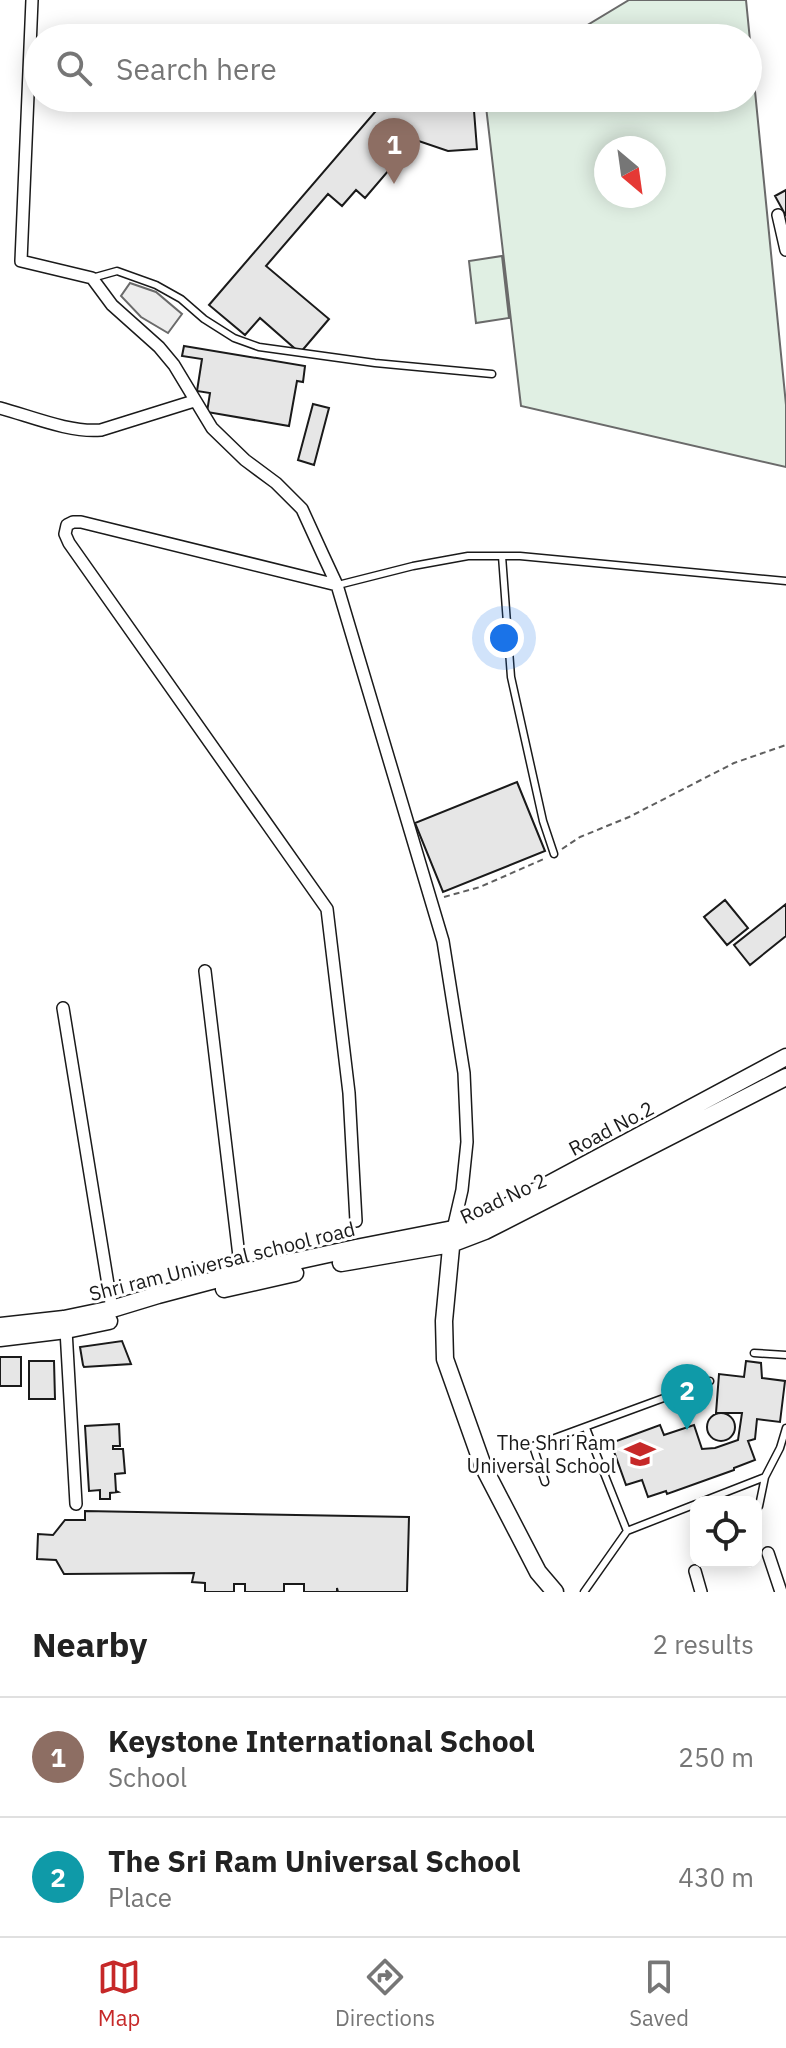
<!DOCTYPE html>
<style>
:root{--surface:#fff;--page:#f2f2f2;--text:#222;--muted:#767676;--line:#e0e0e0;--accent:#c62828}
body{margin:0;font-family:"IBM Plex Sans",sans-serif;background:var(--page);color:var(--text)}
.controls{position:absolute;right:24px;bottom:24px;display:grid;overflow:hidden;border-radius:16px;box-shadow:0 4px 20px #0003}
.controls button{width:72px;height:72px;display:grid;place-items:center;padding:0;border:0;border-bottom:2px solid var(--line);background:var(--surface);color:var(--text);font:40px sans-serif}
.compass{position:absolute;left:594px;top:136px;width:72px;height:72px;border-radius:50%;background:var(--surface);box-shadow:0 4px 20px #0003;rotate:151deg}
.you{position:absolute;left:504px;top:638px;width:28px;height:28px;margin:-20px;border:6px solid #fff;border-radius:50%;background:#1a73e8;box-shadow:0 0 0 12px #1a73e833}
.badge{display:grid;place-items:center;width:52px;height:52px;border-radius:50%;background:var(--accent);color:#fff;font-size:26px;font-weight:700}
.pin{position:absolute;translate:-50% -66px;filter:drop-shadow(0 2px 4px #0008)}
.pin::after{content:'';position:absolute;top:42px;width:28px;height:24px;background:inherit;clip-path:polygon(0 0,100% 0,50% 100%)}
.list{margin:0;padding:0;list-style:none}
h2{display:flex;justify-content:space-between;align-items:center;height:104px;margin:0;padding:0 32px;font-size:34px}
h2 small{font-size:26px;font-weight:400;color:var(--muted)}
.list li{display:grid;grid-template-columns:52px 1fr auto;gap:24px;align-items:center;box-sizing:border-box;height:120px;padding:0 32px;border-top:2px solid var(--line)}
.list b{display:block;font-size:30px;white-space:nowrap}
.list p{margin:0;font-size:26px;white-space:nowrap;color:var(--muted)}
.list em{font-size:26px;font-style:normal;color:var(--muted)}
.icon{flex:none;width:44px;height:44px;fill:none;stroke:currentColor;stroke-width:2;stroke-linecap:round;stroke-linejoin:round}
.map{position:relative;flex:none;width:786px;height:1592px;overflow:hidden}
.search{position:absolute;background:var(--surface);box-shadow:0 4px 20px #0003;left:24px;right:24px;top:24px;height:88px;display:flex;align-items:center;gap:20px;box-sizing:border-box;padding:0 28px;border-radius:44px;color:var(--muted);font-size:30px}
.sheet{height:344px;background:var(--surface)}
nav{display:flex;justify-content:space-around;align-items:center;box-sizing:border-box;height:112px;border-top:2px solid var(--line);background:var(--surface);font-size:22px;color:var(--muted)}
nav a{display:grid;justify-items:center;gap:4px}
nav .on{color:var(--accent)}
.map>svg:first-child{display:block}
.green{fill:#e0efe3;stroke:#6a6a6a;stroke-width:2;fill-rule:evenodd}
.parking{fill:#ededed;stroke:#6a6a6a;stroke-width:2}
.building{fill:#e6e6e6;stroke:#1a1a1a;stroke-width:2}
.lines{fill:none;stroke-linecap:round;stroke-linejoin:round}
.lane-casing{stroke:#1a1a1a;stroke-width:9}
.street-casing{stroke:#1a1a1a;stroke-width:14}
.secondary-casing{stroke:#1a1a1a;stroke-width:19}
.path{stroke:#5f5f5f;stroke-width:2;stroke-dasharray:6 4;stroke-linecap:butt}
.lane{stroke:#fff;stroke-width:6}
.street{stroke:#fff;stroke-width:11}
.secondary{stroke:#fff;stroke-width:16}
.labels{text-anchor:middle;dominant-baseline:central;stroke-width:6;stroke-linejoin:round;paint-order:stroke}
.street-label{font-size:20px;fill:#1a1a1a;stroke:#fff}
.poi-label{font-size:20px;fill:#1a1a1a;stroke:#fff;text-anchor:end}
</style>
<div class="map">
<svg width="786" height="1592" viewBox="0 0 786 1592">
<rect width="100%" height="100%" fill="#fff"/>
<path class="green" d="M 629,0 L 746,0 L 786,405 L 786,467 L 521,406 L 485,98 L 748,98 L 748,38 L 566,38 ZM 606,148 L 654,148 L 654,196 L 606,196 Z
M 502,256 L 509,318 L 476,323 L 469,261 Z"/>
<path class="parking" d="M 130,283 L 156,292 L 182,314 L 168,333 L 141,317 L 121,296 Z"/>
<path class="building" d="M 387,98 L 473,98 L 477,149 L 448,151 L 395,133 L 392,137 L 407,149 L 365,198 L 356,190 L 342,206 L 328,194 L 266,266 L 329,319 L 300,353 L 260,318 L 245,335 L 209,305 Z
M 786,190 L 786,216 L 775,196 Z
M 184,346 L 305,366 L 303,382 L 297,381 L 289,426 L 207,412 L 210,393 L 197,391 L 202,359 L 182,356 Z
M 313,404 L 329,408 L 314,465 L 298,460 Z
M 517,782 L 545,851 L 443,892 L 415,823 Z
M 725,900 L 748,928 L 727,945 L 704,917 Z
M 786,904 L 786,936 L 750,965 L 734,945 Z
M 122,1341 L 131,1364 L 84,1367 L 83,1365 L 80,1347 Z
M 0,1357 L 21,1357 L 21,1386 L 0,1386 Z
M 29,1361 L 54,1361 L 55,1399 L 29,1399 Z
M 746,1361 L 761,1363 L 762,1378 L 785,1381 L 780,1422 L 757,1419 L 755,1439 L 748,1441 L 755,1460 L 734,1468 L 734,1470 L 667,1494 L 666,1491 L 648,1497 L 642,1480 L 626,1485 L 611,1443 L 660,1425 L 664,1435 L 694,1425 L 702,1449 L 715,1448 L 738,1440 L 742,1413 L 716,1413 L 719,1374 L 744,1377 Z
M707 1427a14 14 0 1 1 28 0a14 14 0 1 1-28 0Z
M 119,1424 L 120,1446 L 113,1446 L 113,1449 L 123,1449 L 125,1473 L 115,1474 L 116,1491 L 118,1492 L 110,1493 L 110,1499 L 100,1499 L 100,1490 L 89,1491 L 85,1426 Z
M 85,1511 L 409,1517 L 407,1592 L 338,1592 L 337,1588 L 337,1592 L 304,1592 L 304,1584 L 284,1584 L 284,1592 L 245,1592 L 245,1584 L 234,1584 L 234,1592 L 205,1592 L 205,1583 L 192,1582 L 194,1573 L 64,1574 L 56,1560 L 37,1559 L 38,1534 L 53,1535 L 65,1520 L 85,1520 Z"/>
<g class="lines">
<g class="lane-casing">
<path id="lane" d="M 92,278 L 117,271 L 156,285 L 181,299 L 204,319 L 234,338 L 259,347 L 375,363 L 492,374
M 502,556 L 511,677 L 543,821 L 554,854
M 338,585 L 413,566 L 468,556 L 520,556 L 786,581
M 754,1353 L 786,1355
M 586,1428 L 627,1531
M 545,1482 L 533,1446 L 710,1381
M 701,1502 L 765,1477 L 780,1448 L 786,1428
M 756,1510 L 759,1506 L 765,1477
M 584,1592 L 627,1531 L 696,1504"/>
</g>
<g class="street-casing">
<path id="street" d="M 32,0 L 21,261 L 92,278 L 112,305 L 159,347 L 174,365 L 212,428 L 245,460 L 276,483 L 302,509 L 323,555 L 337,585 L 443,941 L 464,1073 L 467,1142 L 462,1190 L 453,1229
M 778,215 L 786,250
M 0,408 C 30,416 70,433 101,430 L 194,401
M 337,585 L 81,522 L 73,522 L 67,525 L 65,534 L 69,543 L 327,909 L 349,1093 L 356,1221
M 205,971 L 241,1273
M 63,1008 L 112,1309
M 66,1330 L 76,1504
M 768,1553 L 781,1592
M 695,1571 L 701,1592"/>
</g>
<g class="secondary-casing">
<path id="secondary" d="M 452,1237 L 444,1321 L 445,1359 L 483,1466 L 538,1572 L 555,1592
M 341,1263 L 451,1244 L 485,1231 L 786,1077
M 224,1289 L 295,1273
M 0,1326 L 64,1319 L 112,1309 L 158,1295 L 241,1273 L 356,1248 L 453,1229 L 480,1221 L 786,1057
M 0,1338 L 66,1330 L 109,1321"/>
</g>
<path class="path" d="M 562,849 L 580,837 L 629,817 L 734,763 L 786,745
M 444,897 L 480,887 L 546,858"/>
<use href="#lane" class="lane"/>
<use href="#street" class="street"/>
<use href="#secondary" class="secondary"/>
</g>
<defs>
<g id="school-bare" transform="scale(2.4)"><path d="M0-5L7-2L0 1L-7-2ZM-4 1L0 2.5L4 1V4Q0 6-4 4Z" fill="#c62828" stroke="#fff" stroke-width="2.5" paint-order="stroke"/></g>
</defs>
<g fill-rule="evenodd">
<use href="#school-bare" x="640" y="1454"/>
</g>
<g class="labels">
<g class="street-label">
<text transform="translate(611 1128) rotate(-28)">Road No.2</text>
<text transform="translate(503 1198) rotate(-25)">Road No 2</text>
<text transform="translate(222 1261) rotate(-14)">Shri ram Universal school road</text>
</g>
<g class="poi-label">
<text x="616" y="1442">The Shri Ram<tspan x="616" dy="23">Universal School</tspan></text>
</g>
</g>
</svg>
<div class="controls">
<button><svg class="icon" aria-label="locate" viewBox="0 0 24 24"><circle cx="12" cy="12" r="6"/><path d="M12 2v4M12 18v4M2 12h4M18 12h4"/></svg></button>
</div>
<svg class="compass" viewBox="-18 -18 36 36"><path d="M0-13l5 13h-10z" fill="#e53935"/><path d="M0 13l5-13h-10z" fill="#767676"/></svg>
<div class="you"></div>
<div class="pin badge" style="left:394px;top:184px;background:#8d6e63">1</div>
<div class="pin badge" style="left:687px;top:1430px;background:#0f9aa8">2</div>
<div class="search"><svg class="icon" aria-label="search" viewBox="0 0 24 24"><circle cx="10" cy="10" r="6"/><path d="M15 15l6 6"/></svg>Search here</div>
</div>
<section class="sheet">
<h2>Nearby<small>2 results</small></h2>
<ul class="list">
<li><span class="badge" style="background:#8d6e63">1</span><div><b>Keystone International School</b><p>School</p></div><em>250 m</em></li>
<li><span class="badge" style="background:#0f9aa8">2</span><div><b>The Sri Ram Universal School</b><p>Place</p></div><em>430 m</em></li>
</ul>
</section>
<nav>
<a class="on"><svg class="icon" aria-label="map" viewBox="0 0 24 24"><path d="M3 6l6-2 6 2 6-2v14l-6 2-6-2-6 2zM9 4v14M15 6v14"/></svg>Map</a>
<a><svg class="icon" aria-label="directions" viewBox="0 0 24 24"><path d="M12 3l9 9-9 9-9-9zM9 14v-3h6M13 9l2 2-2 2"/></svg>Directions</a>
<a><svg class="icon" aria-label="saved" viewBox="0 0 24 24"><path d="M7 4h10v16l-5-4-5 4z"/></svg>Saved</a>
</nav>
